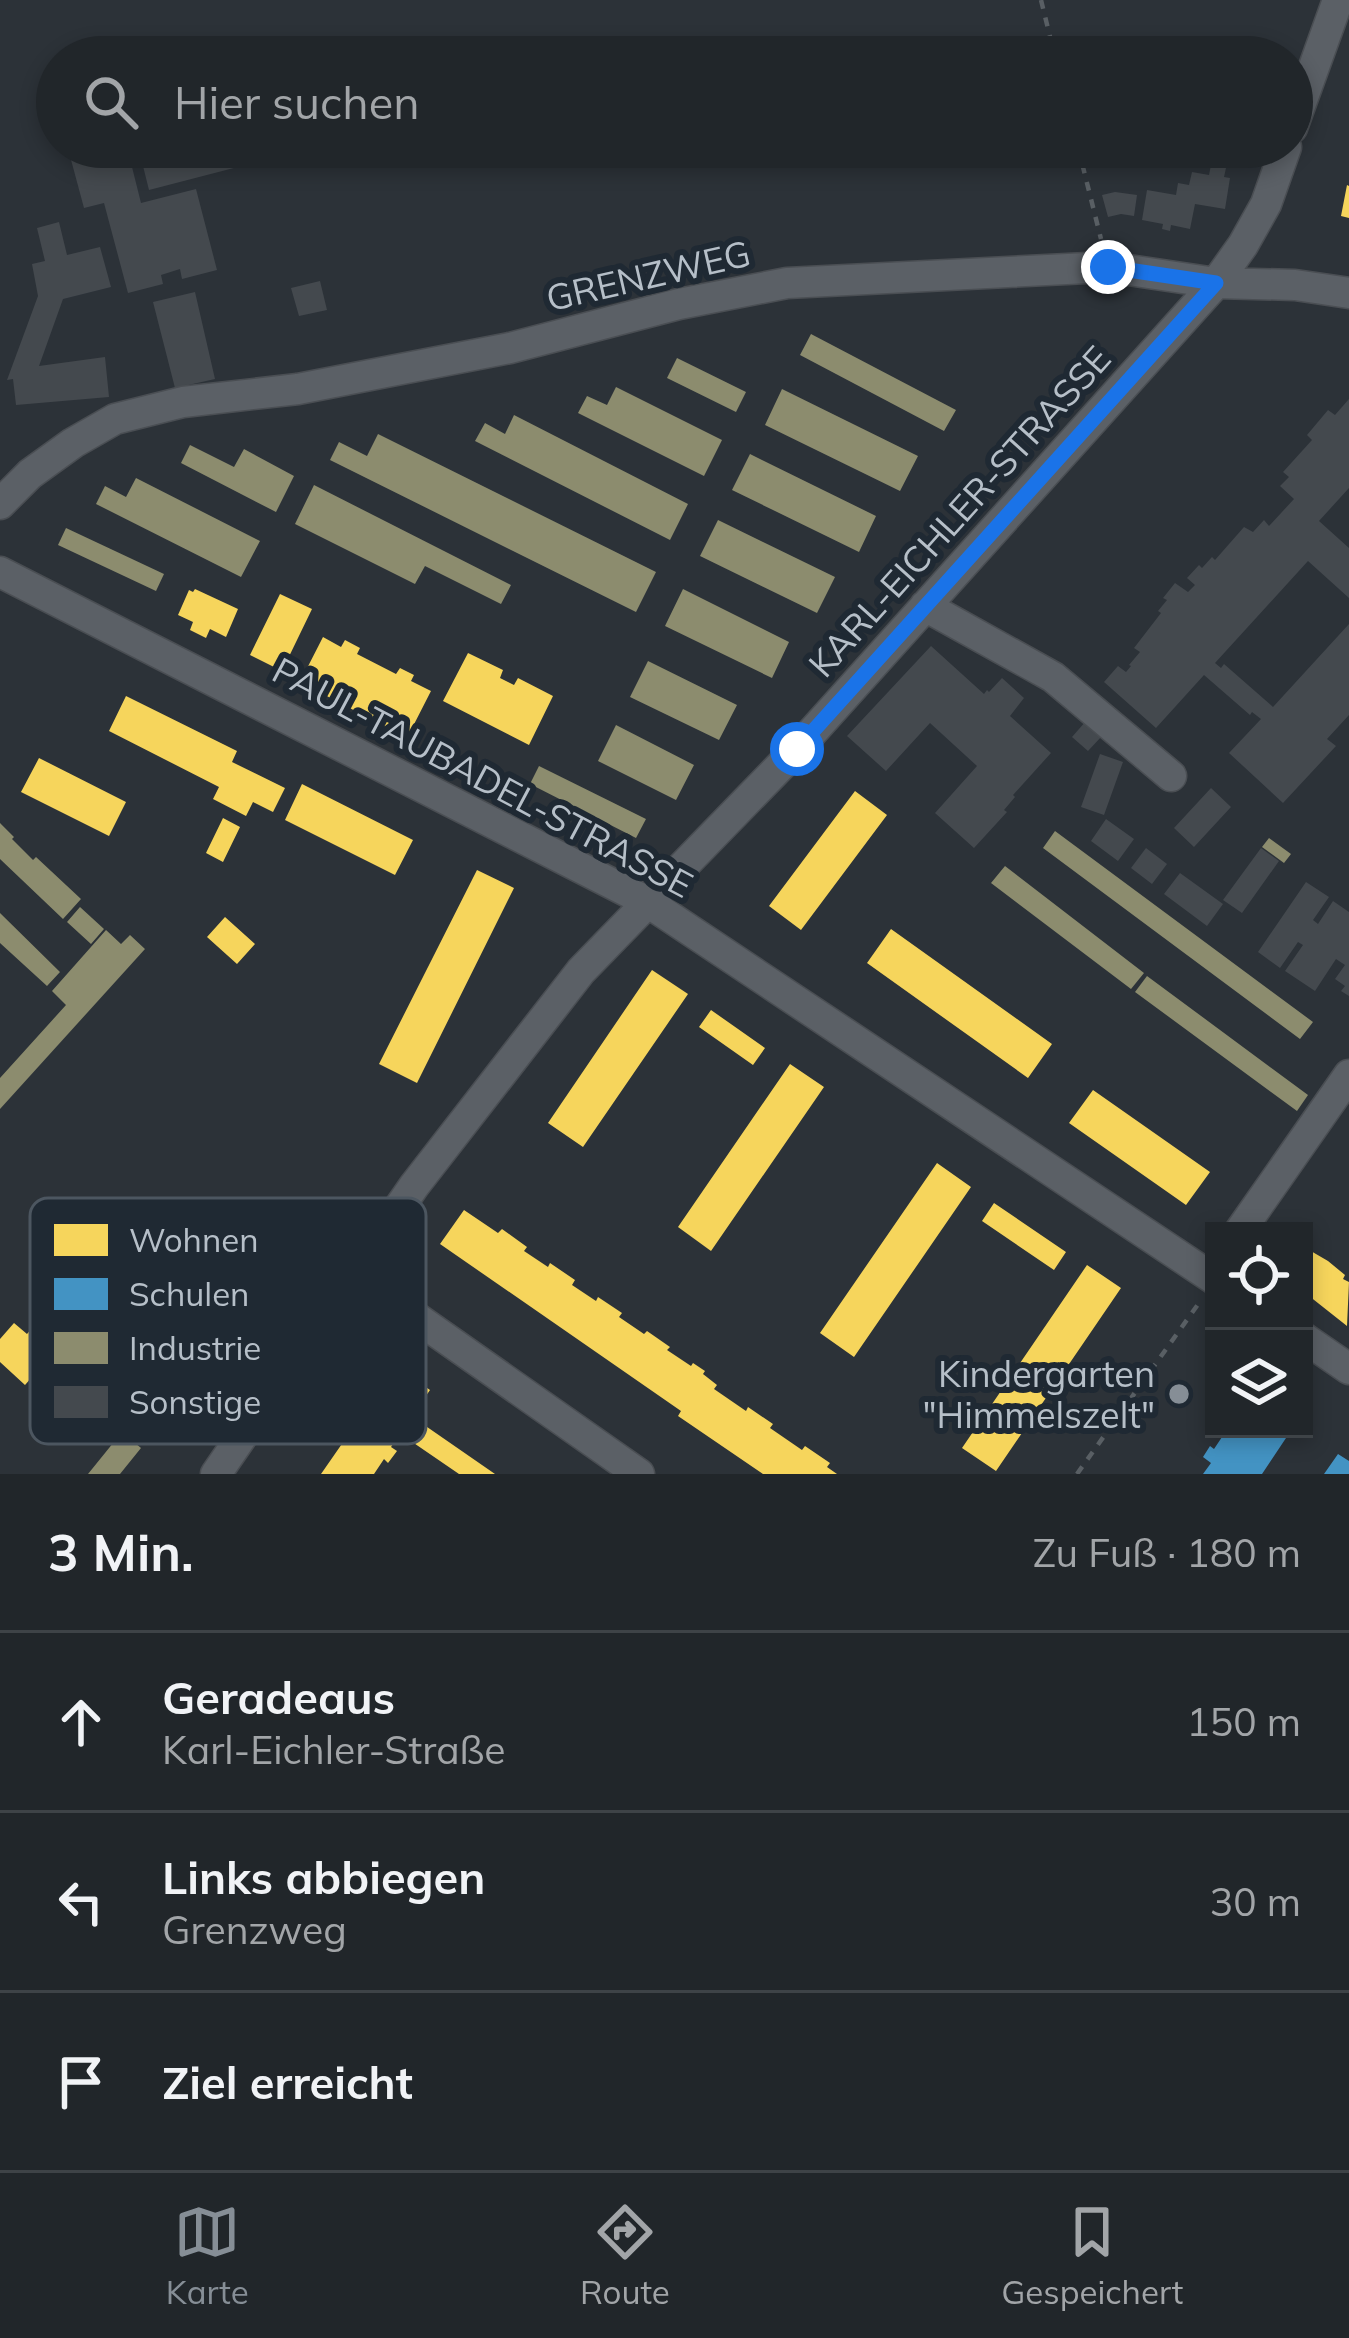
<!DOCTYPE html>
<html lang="de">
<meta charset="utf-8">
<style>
:root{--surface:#21262a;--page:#292e32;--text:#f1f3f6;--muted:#a2a5a8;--line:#3e4347;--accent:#868e96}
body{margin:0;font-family:Mulish,sans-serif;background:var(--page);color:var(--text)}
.controls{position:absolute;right:36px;bottom:36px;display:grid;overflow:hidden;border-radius:0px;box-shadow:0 6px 18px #0003}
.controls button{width:108px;height:108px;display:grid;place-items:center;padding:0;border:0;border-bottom:3px solid var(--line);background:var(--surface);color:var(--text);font:60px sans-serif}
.stop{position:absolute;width:36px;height:36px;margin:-27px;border:9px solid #1a73e8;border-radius:50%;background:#fff}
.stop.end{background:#1a73e8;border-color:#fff;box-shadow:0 3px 12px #0008}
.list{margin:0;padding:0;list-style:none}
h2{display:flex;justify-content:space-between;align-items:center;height:156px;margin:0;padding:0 48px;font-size:51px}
h2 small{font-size:39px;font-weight:400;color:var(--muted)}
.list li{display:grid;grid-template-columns:78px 1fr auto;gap:36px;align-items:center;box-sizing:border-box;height:180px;padding:0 48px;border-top:3px solid var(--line)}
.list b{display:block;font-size:45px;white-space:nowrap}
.list p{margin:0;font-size:39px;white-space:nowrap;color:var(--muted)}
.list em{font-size:39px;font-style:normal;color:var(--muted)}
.icon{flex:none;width:66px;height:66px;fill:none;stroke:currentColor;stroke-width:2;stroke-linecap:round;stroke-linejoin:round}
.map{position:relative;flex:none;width:1349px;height:1474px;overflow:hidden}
.search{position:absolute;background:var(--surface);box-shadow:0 6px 18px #0003;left:36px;right:36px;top:36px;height:132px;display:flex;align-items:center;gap:30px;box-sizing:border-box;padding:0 42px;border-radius:66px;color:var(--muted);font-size:45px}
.sheet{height:696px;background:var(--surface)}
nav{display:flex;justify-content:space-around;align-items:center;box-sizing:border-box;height:168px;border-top:3px solid var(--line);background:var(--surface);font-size:33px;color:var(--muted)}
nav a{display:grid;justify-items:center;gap:6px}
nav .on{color:var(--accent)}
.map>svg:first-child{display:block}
.homes{fill:#f6d55c}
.schools{fill:#4393c3}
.industry{fill:#8c8c6e}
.building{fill:#44494e}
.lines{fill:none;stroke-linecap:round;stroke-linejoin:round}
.minor-casing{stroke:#4a4e53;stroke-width:33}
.path{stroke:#595f64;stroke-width:4.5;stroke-dasharray:9 9;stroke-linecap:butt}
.minor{stroke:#5b6066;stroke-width:30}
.route{stroke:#1a73e8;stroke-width:15}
.poi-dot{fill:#868e96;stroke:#1f2933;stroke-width:4.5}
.labels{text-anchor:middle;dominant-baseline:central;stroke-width:12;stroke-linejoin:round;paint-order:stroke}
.street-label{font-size:36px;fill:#b6bfc8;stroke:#1f2933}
.poi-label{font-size:36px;fill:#b6bfc8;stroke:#1f2933;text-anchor:end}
.key{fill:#1f2933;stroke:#4c5660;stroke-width:3}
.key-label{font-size:33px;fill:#b6bfc8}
</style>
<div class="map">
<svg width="1349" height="1474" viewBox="0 0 1349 1474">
<rect width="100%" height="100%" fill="#2c3238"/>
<path class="homes" d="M 1347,185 L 1349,186 L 1349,218 L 1341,216 Z
M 195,589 L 238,609 L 226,637 L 210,629 L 206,638 L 190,630 L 193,622 L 178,615 L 189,590 L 193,592 Z
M 280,594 L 312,609 L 282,671 L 250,655 Z
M 323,637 L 341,647 L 345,640 L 360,648 L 357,654 L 396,674 L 400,668 L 414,675 L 411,681 L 431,691 L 407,738 L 300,682 Z
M 468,653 L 503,670 L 500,678 L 514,685 L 518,678 L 553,696 L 529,745 L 443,701 Z
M 126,696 L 237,751 L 232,762 L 285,788 L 273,812 L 253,802 L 246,816 L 213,799 L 219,787 L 109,731 Z
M 39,758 L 126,802 L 109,836 L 21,792 Z
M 302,784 L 413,840 L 395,875 L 285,820 Z
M 855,791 L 887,815 L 801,930 L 769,906 Z
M 223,818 L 240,827 L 223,862 L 206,853 Z
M 477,870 L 514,888 L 417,1083 L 379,1064 Z
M 225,917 L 255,944 L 237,964 L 207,937 Z
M 891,929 L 1052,1044 L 1028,1078 L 867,963 Z
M 652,970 L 688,994 L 583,1147 L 548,1123 Z
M 711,1010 L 765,1048 L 753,1065 L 699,1027 Z
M 790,1064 L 824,1087 L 711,1251 L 678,1227 Z
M 1093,1090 L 1210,1172 L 1186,1205 L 1069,1123 Z
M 937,1163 L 971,1187 L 854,1357 L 820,1333 Z
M 994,1203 L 1066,1252 L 1054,1270 L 982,1221 Z
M 464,1210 L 498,1233 L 502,1229 L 527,1247 L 524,1251 L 548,1267 L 550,1263 L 575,1280 L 572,1285 L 596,1301 L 598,1297 L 622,1313 L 619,1317 L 644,1334 L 647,1331 L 670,1347 L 667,1350 L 691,1366 L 693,1363 L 705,1371 L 703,1374 L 717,1385 L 714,1389 L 746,1411 L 748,1407 L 773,1424 L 770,1428 L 802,1450 L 805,1446 L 830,1463 L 827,1467 L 837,1474 L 763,1474 L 678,1416 L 681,1411 L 440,1244 Z
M 1304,1247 L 1328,1261 L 1345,1275 L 1343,1279 L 1349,1282 L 1347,1326 L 1304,1292 Z
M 1087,1265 L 1121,1288 L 996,1471 L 962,1448 Z
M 14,1323 L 27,1334 L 32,1328 L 61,1353 L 43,1373 L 39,1369 L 25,1385 L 0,1362 L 0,1339 Z
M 396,1366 L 430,1390 L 391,1447 L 397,1451 L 388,1463 L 384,1459 L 374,1474 L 321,1474 Z
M 417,1420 L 495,1474 L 459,1474 L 405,1437 Z"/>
<path class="schools" d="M 1216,1429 L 1292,1429 L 1262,1474 L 1203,1474 L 1211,1463 L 1203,1457 L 1210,1446 L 1214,1449 L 1222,1437 L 1214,1432 Z
M 1338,1454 L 1349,1461 L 1349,1474 L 1324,1474 Z"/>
<path class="industry" d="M 811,334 L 956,410 L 944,431 L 800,355 Z
M 677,358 L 746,392 L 736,412 L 667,378 Z
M 616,387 L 722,440 L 704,476 L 578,413 L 587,396 L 607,405 Z
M 782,389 L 918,456 L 900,491 L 765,425 Z
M 514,415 L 688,504 L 670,540 L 475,441 L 485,423 L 505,434 Z
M 378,434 L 656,572 L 636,612 L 330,460 L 339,442 L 367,456 Z
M 190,445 L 234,467 L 244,449 L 294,476 L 276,512 L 181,463 Z
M 750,454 L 876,516 L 859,552 L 732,490 Z
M 136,478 L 260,541 L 241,577 L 96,504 L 105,486 L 126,497 Z
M 314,485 L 511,585 L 501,604 L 425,566 L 415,584 L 295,524 Z
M 718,520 L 835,577 L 817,613 L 700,556 Z
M 66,528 L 164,574 L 156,591 L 58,545 Z
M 683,589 L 789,642 L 772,678 L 665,626 Z
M 648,661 L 737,705 L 719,740 L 630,697 Z
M 616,725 L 694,765 L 676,800 L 598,761 Z
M 539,766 L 646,819 L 636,838 L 530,784 Z
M 0,823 L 14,837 L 12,839 L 33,860 L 36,857 L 81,899 L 63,919 L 0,859 Z
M 1055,831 L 1313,1022 L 1300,1039 L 1043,848 Z
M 1269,838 L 1291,854 L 1284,863 L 1262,847 Z
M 1005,866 L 1144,973 L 1131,989 L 991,883 Z
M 80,907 L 104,929 L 91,944 L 67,922 Z
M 0,913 L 60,972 L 47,986 L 0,943 Z
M 106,930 L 121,944 L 130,935 L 145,949 L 0,1109 L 0,1078 L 66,1005 L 52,991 Z
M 1147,976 L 1308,1095 L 1297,1111 L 1135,992 Z
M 122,1432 L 141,1448 L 120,1474 L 88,1474 Z"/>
<path class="building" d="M 89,147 L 139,147 L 128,151 L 141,203 L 196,189 L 217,270 L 182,279 L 180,269 L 161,275 L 163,284 L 128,293 L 104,203 L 84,208 L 70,156 L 90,151 Z
M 216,147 L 265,147 L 269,159 L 149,190 L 143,166 Z
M 1211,165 L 1226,168 L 1224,177 L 1230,178 L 1225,209 L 1195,204 L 1190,229 L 1171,225 L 1170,231 L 1162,229 L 1163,224 L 1142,220 L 1147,190 L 1176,195 L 1178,183 L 1189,185 L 1192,172 L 1209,175 Z
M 1115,192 L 1137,195 L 1134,216 L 1121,214 L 1108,217 L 1102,195 Z
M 59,222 L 67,255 L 100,247 L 111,287 L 63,299 L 39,366 L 105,357 L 109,397 L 16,405 L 13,379 L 7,380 L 38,296 L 32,264 L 45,261 L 37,228 Z
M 320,281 L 327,310 L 299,316 L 291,288 Z
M 195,292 L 215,379 L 175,388 L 153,302 Z
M 1349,399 L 1349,488 L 1319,521 L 1349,548 L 1349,598 L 1308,561 L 1215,663 L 1221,668 L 1224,664 L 1273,707 L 1349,624 L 1349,715 L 1327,739 L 1336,746 L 1283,803 L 1229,753 L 1261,719 L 1252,712 L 1250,715 L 1204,675 L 1156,728 L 1104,682 L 1118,666 L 1126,672 L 1131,666 L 1129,665 L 1140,652 L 1134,648 L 1161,613 L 1158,611 L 1167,600 L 1163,598 L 1175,583 L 1188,592 L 1195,585 L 1187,578 L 1199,565 L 1202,568 L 1212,557 L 1215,560 L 1244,527 L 1253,532 L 1264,520 L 1269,526 L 1294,499 L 1280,486 L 1289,477 L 1283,472 L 1312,440 L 1307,435 L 1328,410 L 1335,415 Z
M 931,646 L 984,694 L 987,690 L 989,692 L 1002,678 L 1024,698 L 1010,716 L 1051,753 L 1013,795 L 1015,797 L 1004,810 L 1007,812 L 974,848 L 935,813 L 977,766 L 930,723 L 886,771 L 847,736 Z
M 1086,721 L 1102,736 L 1088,751 L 1072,737 Z
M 1100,754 L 1123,762 L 1104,815 L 1081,807 Z
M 1211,788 L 1231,807 L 1194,847 L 1174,828 Z
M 1106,819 L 1134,839 L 1118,861 L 1091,841 Z
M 1146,848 L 1167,864 L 1152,884 L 1131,868 Z
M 1261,848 L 1279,861 L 1242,913 L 1223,900 Z
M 1180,873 L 1223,904 L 1207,926 L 1164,894 Z
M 1306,882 L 1329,897 L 1313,920 L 1318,924 L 1333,901 L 1349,912 L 1349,996 L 1341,991 L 1345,986 L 1335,979 L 1345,965 L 1336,959 L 1315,991 L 1285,971 L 1303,945 L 1298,942 L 1280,968 L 1258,952 Z"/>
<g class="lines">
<g class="minor-casing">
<path id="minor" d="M 1292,128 L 1338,0
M 0,504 L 30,474 L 73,443 L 115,419 L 183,402 L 298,389 L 510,348 L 679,304 L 787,283 L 1108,267 L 1216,283 L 1295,285 L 1349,293
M 0,572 L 646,901 L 1214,1279
M 925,606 L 1053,677 L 1171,776
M 1240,1231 L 1349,1075
M 354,1274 L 639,1474
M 1304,1338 L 1349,1369
M 216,1474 L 414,1186 L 581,971 L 797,749 L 1216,283 L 1243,245 L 1266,204 L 1286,147"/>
</g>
<path class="path" d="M 1041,0 L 1055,57
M 1078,147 L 1101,239
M 1077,1474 L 1199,1303"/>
<use href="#minor" class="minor"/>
</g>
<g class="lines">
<path class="route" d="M 797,749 L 1216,283 L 1108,267"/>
</g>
<circle class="poi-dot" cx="1179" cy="1394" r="12"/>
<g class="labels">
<g class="street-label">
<text transform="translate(648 275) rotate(-13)">GRENZWEG</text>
<text transform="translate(959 511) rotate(-48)">KARL-EICHLER-STRASSE</text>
<text transform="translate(483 777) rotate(28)">PAUL-TAUBADEL-STRASSE</text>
</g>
<g class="poi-label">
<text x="1155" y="1373">Kindergarten<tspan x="1155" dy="41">"Himmelszelt"</tspan></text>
</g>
</g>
<rect x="30" y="1198" width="396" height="246" rx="18" class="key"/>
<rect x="54" y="1224" width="54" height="32" fill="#f6d55c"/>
<rect x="54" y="1278" width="54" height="32" fill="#4393c3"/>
<rect x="54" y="1332" width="54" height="32" fill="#8c8c6e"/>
<rect x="54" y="1386" width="54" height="32" fill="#44494e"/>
<g class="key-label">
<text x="129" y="1252">Wohnen</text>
<text x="129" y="1306">Schulen</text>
<text x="129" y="1360">Industrie</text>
<text x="129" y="1414">Sonstige</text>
</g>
</svg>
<div class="controls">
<button><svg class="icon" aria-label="locate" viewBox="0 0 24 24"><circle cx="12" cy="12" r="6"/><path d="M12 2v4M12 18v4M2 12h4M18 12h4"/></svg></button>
<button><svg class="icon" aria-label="layers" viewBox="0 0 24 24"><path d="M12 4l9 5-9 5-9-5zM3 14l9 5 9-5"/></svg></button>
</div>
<div class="stop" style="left:797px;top:749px"></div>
<div class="stop end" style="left:1108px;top:267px"></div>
<div class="search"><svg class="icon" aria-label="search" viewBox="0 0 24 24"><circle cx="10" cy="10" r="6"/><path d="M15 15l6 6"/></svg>Hier suchen</div>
</div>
<section class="sheet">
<h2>3 Min.<small>Zu Fuß · 180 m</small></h2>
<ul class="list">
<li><svg class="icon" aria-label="ahead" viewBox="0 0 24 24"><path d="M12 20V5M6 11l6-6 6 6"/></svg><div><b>Geradeaus</b><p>Karl-Eichler-Straße</p></div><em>150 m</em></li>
<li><svg class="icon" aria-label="left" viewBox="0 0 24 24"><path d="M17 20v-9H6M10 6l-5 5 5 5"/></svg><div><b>Links abbiegen</b><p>Grenzweg</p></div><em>30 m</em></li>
<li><svg class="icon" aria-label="arrive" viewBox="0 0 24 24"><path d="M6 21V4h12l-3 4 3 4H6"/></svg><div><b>Ziel erreicht</b></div></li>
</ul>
</section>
<nav>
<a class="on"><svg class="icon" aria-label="map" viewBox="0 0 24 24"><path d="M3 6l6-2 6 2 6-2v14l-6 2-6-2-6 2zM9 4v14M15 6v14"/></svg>Karte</a>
<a><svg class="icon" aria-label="directions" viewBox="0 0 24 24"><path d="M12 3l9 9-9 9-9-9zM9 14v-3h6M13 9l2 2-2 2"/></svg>Route</a>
<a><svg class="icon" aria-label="saved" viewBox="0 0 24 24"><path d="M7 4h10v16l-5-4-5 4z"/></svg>Gespeichert</a>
</nav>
